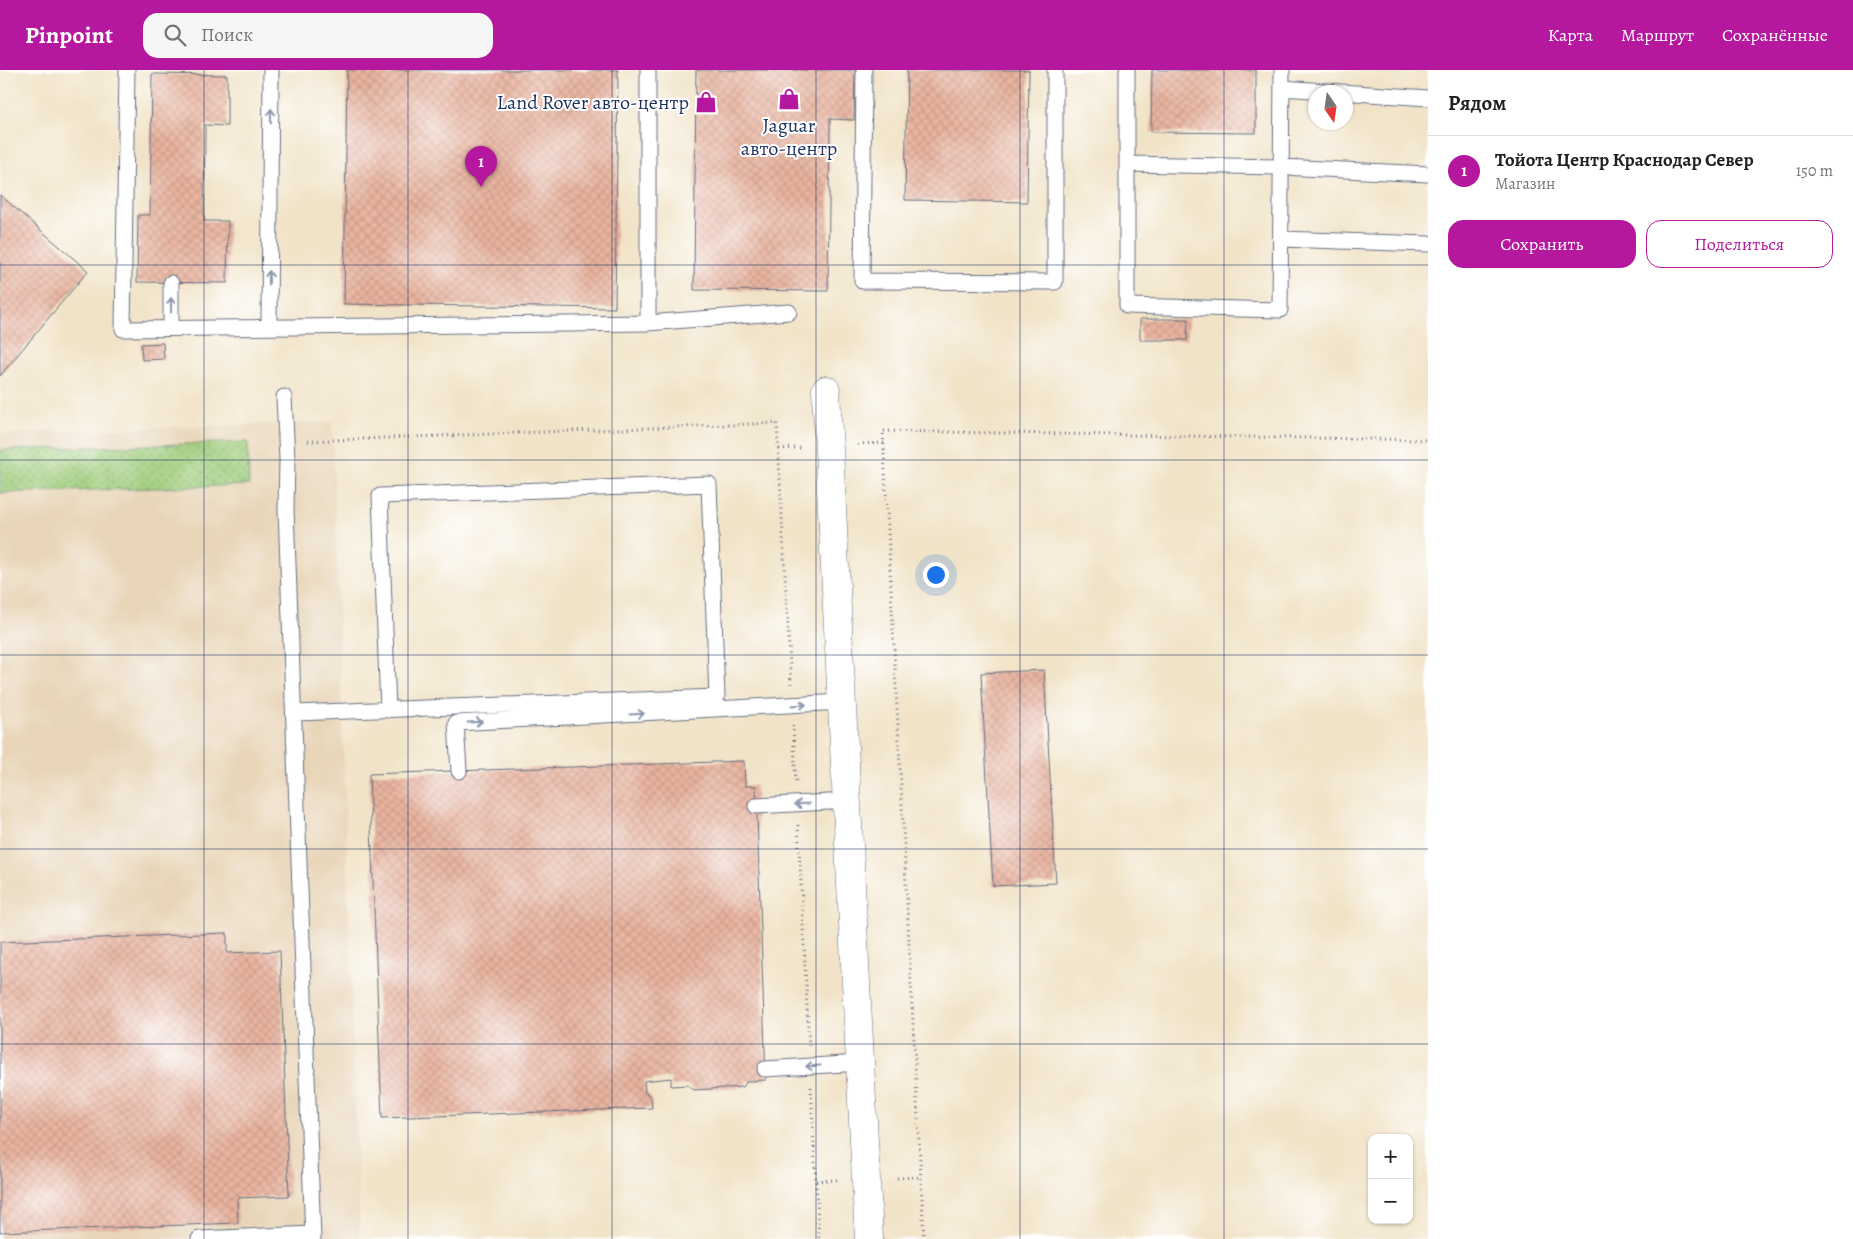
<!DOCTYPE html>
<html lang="ru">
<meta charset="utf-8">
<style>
:root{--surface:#fff;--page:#f6f6f6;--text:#202124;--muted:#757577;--line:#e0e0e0;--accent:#b5179e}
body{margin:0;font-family:Alegreya,serif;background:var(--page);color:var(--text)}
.controls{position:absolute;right:15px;bottom:15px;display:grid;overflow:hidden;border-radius:10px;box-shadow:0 1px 4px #0004}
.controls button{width:45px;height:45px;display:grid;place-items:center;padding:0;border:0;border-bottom:1px solid var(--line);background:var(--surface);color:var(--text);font:25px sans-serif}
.compass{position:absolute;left:1308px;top:15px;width:45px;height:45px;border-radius:50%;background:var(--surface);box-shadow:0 1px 4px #0004;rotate:167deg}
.you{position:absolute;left:935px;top:504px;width:18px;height:18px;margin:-12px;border:4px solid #fff;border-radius:50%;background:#1a73e8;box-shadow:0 0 0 8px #1a73e833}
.badge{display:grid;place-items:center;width:32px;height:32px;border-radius:50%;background:var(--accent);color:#fff;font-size:16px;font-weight:700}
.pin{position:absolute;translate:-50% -41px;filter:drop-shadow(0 1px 2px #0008)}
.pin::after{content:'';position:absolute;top:26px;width:18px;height:15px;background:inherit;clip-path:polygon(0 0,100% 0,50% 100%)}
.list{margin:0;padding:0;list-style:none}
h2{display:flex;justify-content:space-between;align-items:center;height:65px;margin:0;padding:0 20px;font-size:21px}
h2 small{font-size:16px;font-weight:400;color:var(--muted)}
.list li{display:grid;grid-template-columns:32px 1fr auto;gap:15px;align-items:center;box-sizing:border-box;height:70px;padding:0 20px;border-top:1px solid var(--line)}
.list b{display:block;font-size:19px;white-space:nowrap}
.list p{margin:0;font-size:16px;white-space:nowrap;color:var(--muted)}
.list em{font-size:16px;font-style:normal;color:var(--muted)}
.actions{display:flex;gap:10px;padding:15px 20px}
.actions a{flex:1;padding:11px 0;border:1px solid var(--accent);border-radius:15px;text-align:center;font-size:18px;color:var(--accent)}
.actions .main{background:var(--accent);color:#fff}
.icon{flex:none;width:28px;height:28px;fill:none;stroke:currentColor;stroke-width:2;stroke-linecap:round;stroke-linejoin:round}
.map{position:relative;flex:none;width:1428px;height:1169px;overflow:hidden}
header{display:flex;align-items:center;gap:30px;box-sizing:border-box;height:70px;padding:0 25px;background:var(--accent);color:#fff}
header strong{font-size:24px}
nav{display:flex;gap:28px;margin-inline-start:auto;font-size:18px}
.search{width:350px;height:45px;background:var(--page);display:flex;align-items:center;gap:12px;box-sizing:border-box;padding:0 18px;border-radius:15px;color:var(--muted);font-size:19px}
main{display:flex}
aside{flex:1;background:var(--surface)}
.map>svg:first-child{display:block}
.built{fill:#e8d5b8}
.grass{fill:url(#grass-dots);stroke:#5c7d6b}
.building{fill:url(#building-cross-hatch)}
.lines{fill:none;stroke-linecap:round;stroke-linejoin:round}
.lane-casing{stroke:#666e83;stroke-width:17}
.street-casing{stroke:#666e83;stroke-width:29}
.path{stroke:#666e83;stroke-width:3;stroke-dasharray:1 4;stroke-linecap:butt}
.lane{stroke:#fff;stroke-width:15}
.street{stroke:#fff;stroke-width:28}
.oneway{stroke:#8d97ae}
.grid{fill:none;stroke:#1b2f5e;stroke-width:1;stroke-opacity:0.55}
.labels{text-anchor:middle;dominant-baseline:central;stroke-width:4;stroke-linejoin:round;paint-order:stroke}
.poi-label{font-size:20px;fill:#1b2f5e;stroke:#fff;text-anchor:end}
</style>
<header>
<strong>Pinpoint</strong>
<div class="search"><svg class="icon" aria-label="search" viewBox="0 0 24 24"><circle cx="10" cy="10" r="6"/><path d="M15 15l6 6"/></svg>Поиск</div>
<nav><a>Карта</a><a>Маршрут</a><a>Сохранённые</a></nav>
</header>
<main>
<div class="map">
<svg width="1428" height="1169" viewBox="0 0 1428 1169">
<defs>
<pattern id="grass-dots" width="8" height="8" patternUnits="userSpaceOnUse" patternTransform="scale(1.25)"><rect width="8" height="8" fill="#9dcb78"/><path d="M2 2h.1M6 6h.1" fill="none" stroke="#7fa566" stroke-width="1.8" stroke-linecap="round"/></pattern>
<pattern id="building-cross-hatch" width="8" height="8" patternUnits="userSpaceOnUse" patternTransform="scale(1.25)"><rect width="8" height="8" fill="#eab49f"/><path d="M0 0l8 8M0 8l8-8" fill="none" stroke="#c89b8b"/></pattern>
</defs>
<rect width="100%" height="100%" fill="#fff"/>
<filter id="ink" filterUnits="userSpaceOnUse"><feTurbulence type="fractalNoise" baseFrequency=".02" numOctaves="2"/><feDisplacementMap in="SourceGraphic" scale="10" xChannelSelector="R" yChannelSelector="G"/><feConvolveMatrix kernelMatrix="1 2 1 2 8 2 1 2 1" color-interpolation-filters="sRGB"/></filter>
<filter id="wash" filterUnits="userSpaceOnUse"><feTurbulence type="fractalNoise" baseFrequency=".0096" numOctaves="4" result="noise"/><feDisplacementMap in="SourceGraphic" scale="20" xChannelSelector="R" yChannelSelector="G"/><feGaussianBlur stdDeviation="1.12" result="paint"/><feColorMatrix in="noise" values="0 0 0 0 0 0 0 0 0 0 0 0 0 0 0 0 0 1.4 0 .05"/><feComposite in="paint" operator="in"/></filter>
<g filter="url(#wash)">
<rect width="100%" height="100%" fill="#f1e3c7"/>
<path class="built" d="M 332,352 L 360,1169 L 0,1169 L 0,363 Z"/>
<path class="grass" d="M 248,372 L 249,415 L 0,423 L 0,380 Z"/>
<g id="blocks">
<path class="building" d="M 347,0 L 618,0 L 615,238 L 344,234 Z
M 696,0 L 855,0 L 854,50 L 830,49 L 828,221 L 694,220 Z
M 907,0 L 1029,0 L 1027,132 L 905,130 Z
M 1152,0 L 1256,0 L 1256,63 L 1151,62 Z
M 152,4 L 227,5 L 227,56 L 205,55 L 204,151 L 228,151 L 227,213 L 137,212 L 138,145 L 150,145 Z
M 0,125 L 88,201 L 0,306 Z
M 1140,249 L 1188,249 L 1187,270 L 1140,270 Z
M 163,273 L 164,289 L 142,290 L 141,274 Z
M 1044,600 L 1056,813 L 993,816 L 981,603 Z
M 744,691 L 745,716 L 756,716 L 766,1010 L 747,1011 L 743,1017 L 694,1020 L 688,1015 L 671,1016 L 671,1008 L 644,1011 L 645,1022 L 651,1027 L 652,1038 L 382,1048 L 369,704 Z
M 227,863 L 227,883 L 280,881 L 289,1126 L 237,1128 L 238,1153 L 0,1162 L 0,872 Z"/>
</g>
</g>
<g filter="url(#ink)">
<use href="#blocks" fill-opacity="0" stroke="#666e83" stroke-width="1"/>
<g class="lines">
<g class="lane-casing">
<path id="lane" d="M 127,0 L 123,259 L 648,253 L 789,242
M 864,0 L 862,211 L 1055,212 L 1055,0
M 1127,0 L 1127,236 L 1280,240 L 1282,0
M 1282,18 L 1428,28
M 1127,94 L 1281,97 L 1428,104
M 1281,169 L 1428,174
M 171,213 L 171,258
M 648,253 L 648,0
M 269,257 L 271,0
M 284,327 L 287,389 L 286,440 L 313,1169
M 295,643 L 717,627 L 709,414 L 380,426 L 388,640
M 459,701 L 456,653 L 842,632
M 756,736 L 847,731
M 765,999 L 860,993
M 199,1169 L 313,1164"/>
</g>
<g class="street-casing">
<path id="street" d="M 826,320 L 869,1169"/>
</g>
<path class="path" d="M 308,371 L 777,353 L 791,614
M 858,374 L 884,373
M 779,379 L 801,378
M 793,655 L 796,714
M 798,755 L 809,976
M 811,1017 L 819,1169
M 897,1108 L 921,1107
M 816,1111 L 838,1110
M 924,1169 L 883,361 L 1428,370"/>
<use href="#lane" class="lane"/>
<use href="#street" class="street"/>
</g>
<defs><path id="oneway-shaft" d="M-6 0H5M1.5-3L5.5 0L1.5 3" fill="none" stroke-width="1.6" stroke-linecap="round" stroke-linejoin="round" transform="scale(1.25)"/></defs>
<g class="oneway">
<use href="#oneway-shaft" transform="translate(271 46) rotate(-89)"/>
<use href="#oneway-shaft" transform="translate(269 208) rotate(-89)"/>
<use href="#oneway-shaft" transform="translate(171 235) rotate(-90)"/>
<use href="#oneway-shaft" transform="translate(799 635) rotate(-4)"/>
<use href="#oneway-shaft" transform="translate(637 644) rotate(-3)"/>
<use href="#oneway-shaft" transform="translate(475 652) rotate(-3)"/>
<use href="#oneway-shaft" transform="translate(802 734) rotate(177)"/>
<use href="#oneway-shaft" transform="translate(813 996) rotate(176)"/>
</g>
</g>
<path class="grid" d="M 204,0 L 204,1169M 408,0 L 408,1169M 612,0 L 612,1169M 816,0 L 816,1169M 1020,0 L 1020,1169M 1224,0 L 1224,1169M 0,195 L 1428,195M 0,390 L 1428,390M 0,585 L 1428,585M 0,779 L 1428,779M 0,974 L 1428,974"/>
<defs>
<g id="shop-bare" transform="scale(1.725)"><path d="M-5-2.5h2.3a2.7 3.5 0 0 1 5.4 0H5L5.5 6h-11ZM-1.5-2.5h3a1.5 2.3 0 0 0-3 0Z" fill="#b5179e" stroke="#fff" stroke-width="2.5" paint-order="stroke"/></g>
</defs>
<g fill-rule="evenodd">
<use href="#shop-bare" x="789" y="29"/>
<use href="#shop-bare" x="706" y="32"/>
</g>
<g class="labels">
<g class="poi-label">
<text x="689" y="32">Land Rover авто-центр</text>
<text x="789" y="55" text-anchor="middle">Jaguar<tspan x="789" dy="23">авто-центр</tspan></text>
</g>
</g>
</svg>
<div class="controls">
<button>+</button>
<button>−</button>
</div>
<svg class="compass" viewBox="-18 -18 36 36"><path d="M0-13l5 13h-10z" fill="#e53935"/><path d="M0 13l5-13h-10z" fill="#757577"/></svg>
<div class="you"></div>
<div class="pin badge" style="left:481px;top:117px">1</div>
</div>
<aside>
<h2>Рядом<small></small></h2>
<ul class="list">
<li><span class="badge">1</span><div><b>Тойота Центр Краснодар Север</b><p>Магазин</p></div><em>150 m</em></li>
</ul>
<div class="actions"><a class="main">Сохранить</a><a>Поделиться</a></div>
</aside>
</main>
